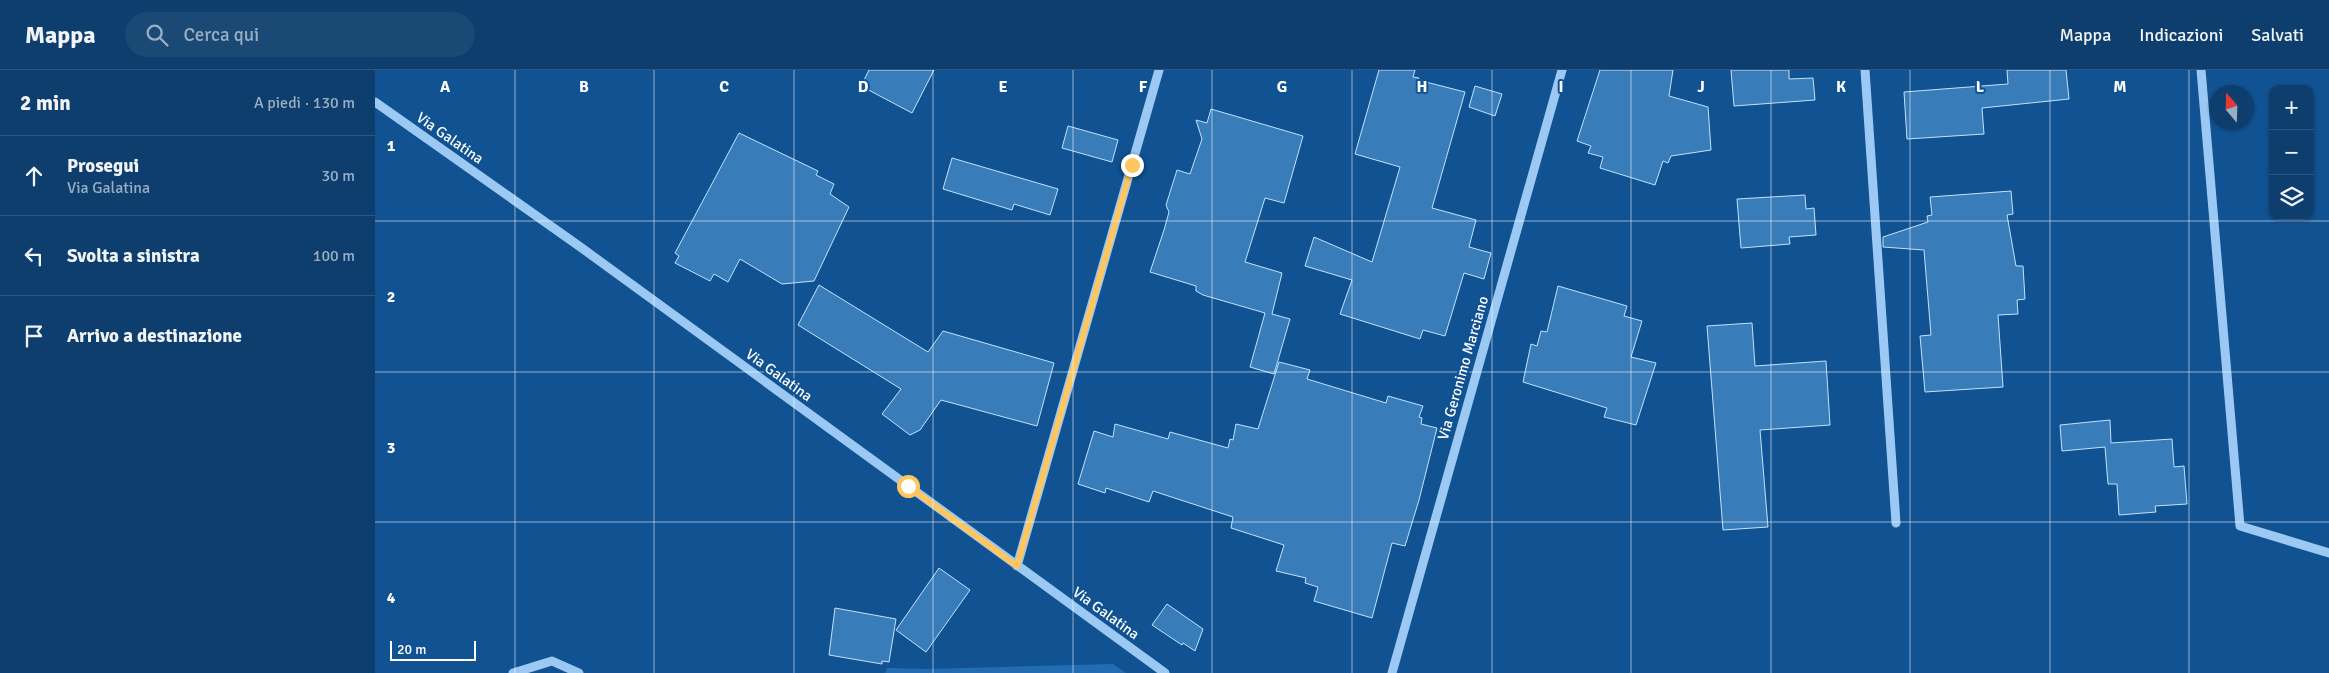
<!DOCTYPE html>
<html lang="it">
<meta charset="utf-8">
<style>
:root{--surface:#0d3e6e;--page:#1b4976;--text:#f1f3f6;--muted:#9aaec2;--line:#2d5781}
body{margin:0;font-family:Signika,sans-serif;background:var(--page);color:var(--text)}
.controls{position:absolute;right:15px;top:15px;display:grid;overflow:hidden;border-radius:10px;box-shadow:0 1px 4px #0004}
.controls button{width:45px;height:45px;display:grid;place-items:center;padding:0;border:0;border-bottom:1px solid var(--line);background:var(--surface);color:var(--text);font:25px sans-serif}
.compass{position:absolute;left:1834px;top:15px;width:45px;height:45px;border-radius:50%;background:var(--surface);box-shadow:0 1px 4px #0004;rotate:341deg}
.scale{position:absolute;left:15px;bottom:12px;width:86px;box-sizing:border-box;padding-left:5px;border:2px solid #fff;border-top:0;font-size:14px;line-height:18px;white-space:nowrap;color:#fff;-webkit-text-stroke:4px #115292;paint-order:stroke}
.stop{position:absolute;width:15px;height:15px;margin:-11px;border:4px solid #ffc55e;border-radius:50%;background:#fff}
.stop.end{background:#ffc55e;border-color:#fff;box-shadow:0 1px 5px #0008}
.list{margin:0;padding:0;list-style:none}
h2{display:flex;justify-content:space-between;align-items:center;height:65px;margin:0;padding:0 20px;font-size:21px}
h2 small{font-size:16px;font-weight:400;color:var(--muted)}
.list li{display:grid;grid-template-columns:32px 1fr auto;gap:15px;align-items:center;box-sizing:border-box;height:80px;padding:0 20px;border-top:1px solid var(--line)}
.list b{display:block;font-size:19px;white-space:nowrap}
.list p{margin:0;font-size:16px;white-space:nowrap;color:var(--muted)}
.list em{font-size:16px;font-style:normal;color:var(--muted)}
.icon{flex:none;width:28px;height:28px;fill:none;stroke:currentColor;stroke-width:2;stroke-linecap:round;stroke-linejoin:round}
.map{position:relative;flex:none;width:1954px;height:603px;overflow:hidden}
header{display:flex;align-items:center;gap:30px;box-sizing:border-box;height:70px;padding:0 25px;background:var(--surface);border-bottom:1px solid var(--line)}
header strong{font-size:24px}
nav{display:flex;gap:28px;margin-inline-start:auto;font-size:18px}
.search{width:350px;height:45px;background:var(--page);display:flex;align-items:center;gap:12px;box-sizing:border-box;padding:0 18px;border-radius:28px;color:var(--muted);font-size:19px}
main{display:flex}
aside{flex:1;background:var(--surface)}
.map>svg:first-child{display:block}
.green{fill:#226cb1}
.building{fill:#397cba;stroke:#c4e2fd}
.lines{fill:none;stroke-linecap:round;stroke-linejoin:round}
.minor{stroke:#9cc9f3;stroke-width:9}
.route{stroke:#ffc55e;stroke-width:6}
.grid{fill:none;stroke:#fff;stroke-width:1;stroke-opacity:0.55}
.labels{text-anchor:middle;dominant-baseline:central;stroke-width:4;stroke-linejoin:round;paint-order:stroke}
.street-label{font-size:15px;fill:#fff;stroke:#115292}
.grid-label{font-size:16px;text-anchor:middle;font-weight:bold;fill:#fff;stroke:#115292;stroke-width:4;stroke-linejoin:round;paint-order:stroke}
</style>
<header>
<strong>Mappa</strong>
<div class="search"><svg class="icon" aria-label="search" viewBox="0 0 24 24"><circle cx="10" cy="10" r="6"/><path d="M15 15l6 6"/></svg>Cerca qui</div>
<nav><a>Mappa</a><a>Indicazioni</a><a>Salvati</a></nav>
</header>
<main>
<aside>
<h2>2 min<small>A piedi · 130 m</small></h2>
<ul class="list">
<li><svg class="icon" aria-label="ahead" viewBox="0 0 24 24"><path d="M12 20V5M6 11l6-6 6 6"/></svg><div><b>Prosegui</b><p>Via Galatina</p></div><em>30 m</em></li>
<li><svg class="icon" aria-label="left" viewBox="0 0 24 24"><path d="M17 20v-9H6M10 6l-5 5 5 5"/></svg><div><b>Svolta a sinistra</b></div><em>100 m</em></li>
<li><svg class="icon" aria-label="arrive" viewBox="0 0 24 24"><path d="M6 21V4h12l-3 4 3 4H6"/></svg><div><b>Arrivo a destinazione</b></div></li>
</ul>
</aside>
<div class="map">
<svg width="1954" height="603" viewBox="0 0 1954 603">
<rect width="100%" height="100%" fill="#115292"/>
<path class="green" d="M 738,594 L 751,603 L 510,603 L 512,598 L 553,599 Z"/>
<path class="building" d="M 494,0 L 559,0 L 537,43 L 486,16 Z
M 1004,0 L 1040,0 L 1038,7 L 1044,8 L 1043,10 L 1090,22 L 1057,138 L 1101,150 L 1094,177 L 1116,183 L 1109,209 L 1089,203 L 1070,266 L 1048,260 L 1045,269 L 965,244 L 977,210 L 930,196 L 939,167 L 997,192 L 1025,97 L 980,84 Z
M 1225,0 L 1298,0 L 1294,26 L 1333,37 L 1336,80 L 1296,86 L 1293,93 L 1288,91 L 1280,115 L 1225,98 L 1228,87 L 1213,83 L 1216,76 L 1202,71 Z
M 1356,0 L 1414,0 L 1414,9 L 1438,8 L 1440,30 L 1359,36 Z
M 1632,0 L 1691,0 L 1694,29 L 1607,38 L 1609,64 L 1532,69 L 1529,22 L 1633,14 Z
M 1100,16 L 1127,24 L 1120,46 L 1094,37 Z
M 836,39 L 928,66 L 909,133 L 890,128 L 870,192 L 907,203 L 897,244 L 915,249 L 899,304 L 875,297 L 890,243 L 828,225 L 821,221 L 821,216 L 775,202 L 789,160 L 794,142 L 791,135 L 802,100 L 815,104 L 827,69 L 821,50 L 832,53 Z
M 693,56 L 743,70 L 737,92 L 687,78 Z
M 364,63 L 443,101 L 441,105 L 459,114 L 455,124 L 474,137 L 439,211 L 407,214 L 365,189 L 353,212 L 339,204 L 335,211 L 300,193 L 304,186 L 300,183 Z
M 577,88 L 683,119 L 675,145 L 639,134 L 637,140 L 568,119 Z
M 1636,121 L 1638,144 L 1632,145 L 1641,196 L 1648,196 L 1650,229 L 1642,230 L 1643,244 L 1623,245 L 1628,317 L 1550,322 L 1545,266 L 1556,265 L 1549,180 L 1508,177 L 1508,167 L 1553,152 L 1552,146 L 1557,145 L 1555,127 Z
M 1430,125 L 1431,139 L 1439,138 L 1441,165 L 1414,167 L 1415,174 L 1366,178 L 1362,129 Z
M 444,215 L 553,282 L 568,261 L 679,293 L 662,356 L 566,330 L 545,360 L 535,365 L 507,344 L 526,319 L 423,255 Z
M 1183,216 L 1252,236 L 1249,246 L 1267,251 L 1256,287 L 1281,293 L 1261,355 L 1229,347 L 1232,338 L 1148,312 L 1156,274 L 1162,276 L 1166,261 L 1172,262 Z
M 1377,253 L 1380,296 L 1451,291 L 1455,355 L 1385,360 L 1393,457 L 1348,460 L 1332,256 Z
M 904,292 L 935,300 L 932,309 L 1011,333 L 1013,326 L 1048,336 L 1044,347 L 1047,348 L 1046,354 L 1062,358 L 1044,430 L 1030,476 L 1017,473 L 997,548 L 939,531 L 943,517 L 930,513 L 931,508 L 901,501 L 909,475 L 856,458 L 858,447 L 778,421 L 774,432 L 731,418 L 730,423 L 703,414 L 719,361 L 738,367 L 740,354 L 793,369 L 795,362 L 853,378 L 855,369 L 858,370 L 861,354 L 883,359 Z
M 1735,350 L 1736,373 L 1797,369 L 1799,397 L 1809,396 L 1812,434 L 1780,436 L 1781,442 L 1744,445 L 1742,414 L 1733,414 L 1730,377 L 1687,381 L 1685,355 Z
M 564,498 L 595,520 L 551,582 L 521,560 Z
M 792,534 L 828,559 L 820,581 L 808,573 L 807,575 L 777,555 Z
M 460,538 L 521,549 L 514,592 L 507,591 L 507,594 L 454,585 Z"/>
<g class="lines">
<path class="minor" d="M 1490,0 L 1521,453
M 1826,0 L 1865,456 L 1954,483
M 0,32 L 204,176 L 790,603
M 642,496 L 784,0
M 138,603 L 177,591 L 204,603
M 1017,603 L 1187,0"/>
</g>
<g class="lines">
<path class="route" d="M 533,416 L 642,496 L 757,95"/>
</g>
<path class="grid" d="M 140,0 L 140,603M 279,0 L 279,603M 419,0 L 419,603M 558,0 L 558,603M 698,0 L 698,603M 837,0 L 837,603M 977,0 L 977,603M 1117,0 L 1117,603M 1256,0 L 1256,603M 1396,0 L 1396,603M 1535,0 L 1535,603M 1675,0 L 1675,603M 1814,0 L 1814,603M 0,151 L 1954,151M 0,302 L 1954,302M 0,452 L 1954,452"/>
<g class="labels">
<g class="street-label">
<text transform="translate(75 68) rotate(35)">Via Galatina</text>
<text transform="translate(1088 298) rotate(-74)">Via Geronimo Marciano</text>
<text transform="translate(404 305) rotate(36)">Via Galatina</text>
<text transform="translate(731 543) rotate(36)">Via Galatina</text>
</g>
</g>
<g class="grid-label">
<text x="70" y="22">A</text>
<text x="209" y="22">B</text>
<text x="349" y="22">C</text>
<text x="488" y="22">D</text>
<text x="628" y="22">E</text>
<text x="768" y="22">F</text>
<text x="907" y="22">G</text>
<text x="1047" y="22">H</text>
<text x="1186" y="22">I</text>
<text x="1326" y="22">J</text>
<text x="1466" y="22">K</text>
<text x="1605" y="22">L</text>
<text x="1745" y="22">M</text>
<text x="16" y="81">1</text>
<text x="16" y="232">2</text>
<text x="16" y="383">3</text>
<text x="16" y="533">4</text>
</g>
</svg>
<div class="controls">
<button>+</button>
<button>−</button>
<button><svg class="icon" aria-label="layers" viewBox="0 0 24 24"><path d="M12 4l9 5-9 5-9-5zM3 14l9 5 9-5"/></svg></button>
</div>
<svg class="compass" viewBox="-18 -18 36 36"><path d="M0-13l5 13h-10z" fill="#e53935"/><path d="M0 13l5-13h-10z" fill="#9aaec2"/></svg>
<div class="scale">20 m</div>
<div class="stop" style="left:533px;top:416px"></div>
<div class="stop end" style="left:757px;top:95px"></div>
</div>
</main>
